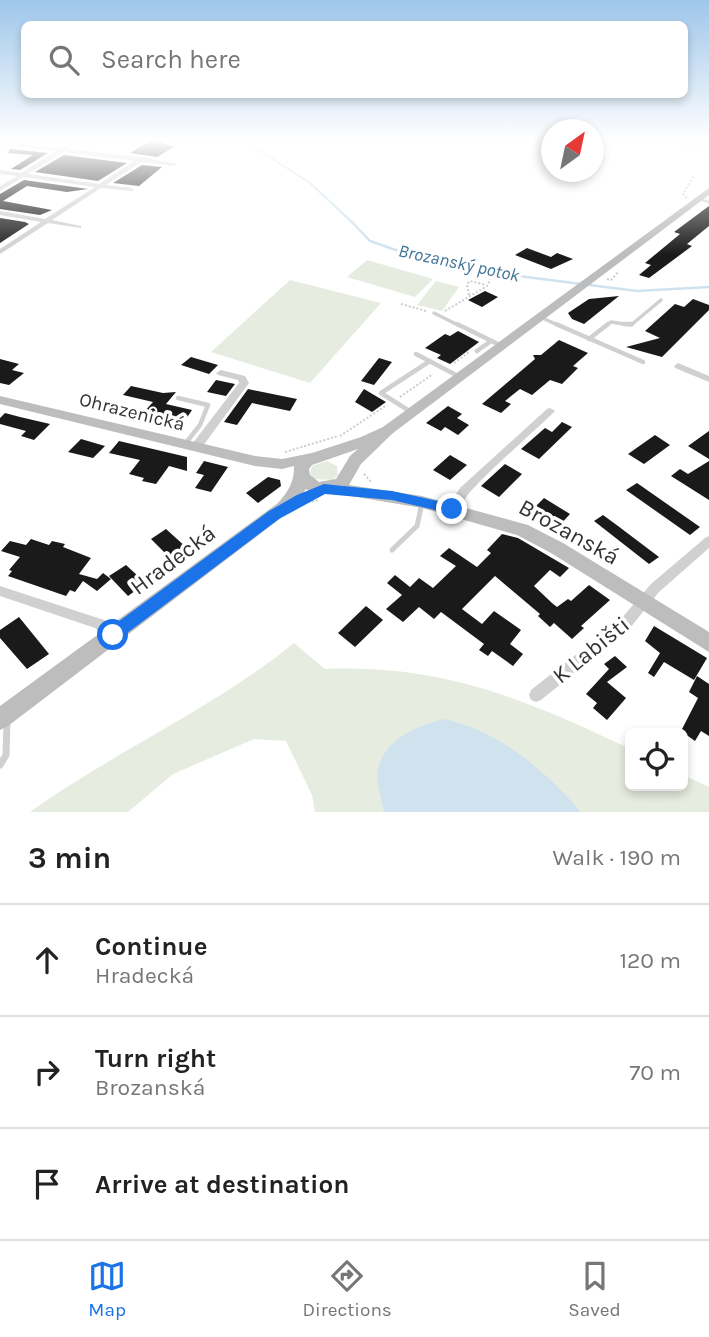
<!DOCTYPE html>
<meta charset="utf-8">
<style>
:root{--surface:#fff;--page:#f6f6f6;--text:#222;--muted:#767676;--line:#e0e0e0;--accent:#1a73e8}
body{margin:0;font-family:Karla,sans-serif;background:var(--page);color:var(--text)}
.controls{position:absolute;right:21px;bottom:21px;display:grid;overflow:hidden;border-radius:10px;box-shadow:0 4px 10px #0003}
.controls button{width:63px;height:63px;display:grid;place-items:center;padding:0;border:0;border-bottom:2px solid var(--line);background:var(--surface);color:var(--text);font:35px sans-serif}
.compass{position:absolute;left:541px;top:119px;width:63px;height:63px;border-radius:50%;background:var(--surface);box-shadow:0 4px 10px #0003;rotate:33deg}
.stop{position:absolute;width:21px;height:21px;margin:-16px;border:5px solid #1a73e8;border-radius:50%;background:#fff}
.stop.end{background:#1a73e8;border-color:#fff;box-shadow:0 2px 7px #0008}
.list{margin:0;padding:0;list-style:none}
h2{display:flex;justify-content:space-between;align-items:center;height:91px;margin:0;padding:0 28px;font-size:30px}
h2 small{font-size:23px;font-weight:400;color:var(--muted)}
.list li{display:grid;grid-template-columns:46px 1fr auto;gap:21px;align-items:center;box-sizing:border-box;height:112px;padding:0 28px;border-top:2px solid var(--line)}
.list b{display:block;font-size:26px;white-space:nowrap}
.list p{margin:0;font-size:23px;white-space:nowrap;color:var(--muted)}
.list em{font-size:23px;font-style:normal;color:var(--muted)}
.icon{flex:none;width:38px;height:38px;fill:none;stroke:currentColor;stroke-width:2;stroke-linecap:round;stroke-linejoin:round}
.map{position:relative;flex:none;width:709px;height:812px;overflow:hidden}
.search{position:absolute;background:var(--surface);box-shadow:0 4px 10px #0003;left:21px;right:21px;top:21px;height:77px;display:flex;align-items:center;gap:18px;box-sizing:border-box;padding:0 24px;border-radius:10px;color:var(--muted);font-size:26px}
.sheet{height:427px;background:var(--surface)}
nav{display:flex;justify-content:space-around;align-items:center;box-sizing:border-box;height:98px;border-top:2px solid var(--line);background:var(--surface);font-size:19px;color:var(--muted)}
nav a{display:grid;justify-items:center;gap:4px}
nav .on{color:var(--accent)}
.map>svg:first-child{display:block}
.green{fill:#e6ecdf}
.water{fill:#cfe2ee}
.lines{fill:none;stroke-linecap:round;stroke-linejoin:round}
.stream-far1{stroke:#cfe2ee;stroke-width:2}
.stream{stroke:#cfe2ee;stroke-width:2.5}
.building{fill:#1a1a1a}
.path{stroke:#cdcdcd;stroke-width:2;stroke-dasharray:2 2;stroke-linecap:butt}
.lane-far4{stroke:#d0d0d0;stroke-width:2.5}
.lane-far3{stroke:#d0d0d0;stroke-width:3.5}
.lane-far2{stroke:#d0d0d0;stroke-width:4.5}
.lane-far1{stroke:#d0d0d0;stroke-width:5}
.lane{stroke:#d0d0d0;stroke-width:7}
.street{fill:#d0d0d0;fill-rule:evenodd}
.secondary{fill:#bdbdbd;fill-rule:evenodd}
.route{fill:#1a73e8}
.labels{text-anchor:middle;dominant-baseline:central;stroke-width:7;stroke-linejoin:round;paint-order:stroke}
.far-water-label{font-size:18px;font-style:italic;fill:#3f7597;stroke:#fff}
.street-label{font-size:19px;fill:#333;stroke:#fff}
.near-street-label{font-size:23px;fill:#333;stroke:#fff}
</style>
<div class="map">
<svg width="709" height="812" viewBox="0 0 709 812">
<rect width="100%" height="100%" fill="#fff"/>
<path class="green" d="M 367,260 L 433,279 L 415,297 L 347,277 Z
M 290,280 L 381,303 L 310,383 L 211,352 Z
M 436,281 L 459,287 L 442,311 L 417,305 Z
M 327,461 L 337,466 L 338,475 L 333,480 L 314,479 L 310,474 L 312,466 Z
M 294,643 L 325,669 C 442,664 528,700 630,749 L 630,786 L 683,786 L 683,775 L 709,787 L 709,812 L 315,812 L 312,795 L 286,741 L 254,739 L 173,774 L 128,812 L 30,812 C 115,751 213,709 294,643 Z"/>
<path class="water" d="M 444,719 C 501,732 543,769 581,812 L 384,812 C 382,801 375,780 378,769 C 384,739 419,725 444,719 Z"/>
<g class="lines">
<path class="stream-far1" d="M 245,141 L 310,183 L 354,224"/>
<path class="stream" d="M 352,222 L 370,241 L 410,255 L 526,277 L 637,291 L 709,287"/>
</g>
<path class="building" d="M 150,141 L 157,141 L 174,147 L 157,157 L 130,153 Z
M 10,149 L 48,153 L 20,170 L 11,169 L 33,155 L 8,153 Z
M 64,155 L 127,163 L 98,181 L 35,172 Z
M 142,165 L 162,167 L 139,186 L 113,183 Z
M 24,180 L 88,189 L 67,192 L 27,186 L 3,201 L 52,210 L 40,215 L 0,209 L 0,194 Z
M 709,206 L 709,226 L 687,244 L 692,246 L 649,278 L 639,275 L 651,265 L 645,263 L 680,234 L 674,232 Z
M 0,218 L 25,222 L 29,224 L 0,243 Z
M 527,248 L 551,257 L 557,253 L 573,259 L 551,269 L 515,255 Z
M 485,291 L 498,297 L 482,307 L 468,300 Z
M 619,296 L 584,324 L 572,319 L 568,313 L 589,299 Z
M 693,299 L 709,305 L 709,310 L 662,357 L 626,347 L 660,338 L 645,331 L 675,304 L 684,307 Z
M 458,331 L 479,342 L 450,364 L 437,358 L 441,355 L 425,348 L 445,334 L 450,336 Z
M 559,340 L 588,353 L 573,366 L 578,368 L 562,384 L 550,380 L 532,395 L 520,389 L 505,401 L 511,404 L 501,413 L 482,404 L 535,359 L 533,355 L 541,355 Z
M 191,357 L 218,365 L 209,374 L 181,365 Z
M 379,358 L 392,362 L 374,385 L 361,381 Z
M 0,359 L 19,364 L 12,370 L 24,373 L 9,385 L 0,383 Z
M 216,380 L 235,384 L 226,396 L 207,392 Z
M 131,386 L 163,393 L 176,392 L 166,404 L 192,410 L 184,422 L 144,412 L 153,402 L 123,395 Z
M 248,389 L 297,399 L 290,411 L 252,403 L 237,425 L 224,422 Z
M 364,389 L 386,402 L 372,412 L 355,402 Z
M 448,406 L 462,414 L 457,418 L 469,425 L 458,435 L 445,427 L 441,431 L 426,423 Z
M 5,413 L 20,417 L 50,424 L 34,440 L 21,436 L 26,431 L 0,424 L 0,418 Z
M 562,422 L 572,427 L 539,459 L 521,449 L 545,428 L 552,432 Z
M 709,431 L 709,459 L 688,446 Z
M 655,435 L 670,445 L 644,464 L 628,454 Z
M 81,439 L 105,446 L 93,458 L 68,452 Z
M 119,441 L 187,457 L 187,471 L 169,466 L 156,484 L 142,481 L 144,478 L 129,474 L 140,460 L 109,453 Z
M 450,455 L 467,465 L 450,480 L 433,470 Z
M 204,461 L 228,467 L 211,492 L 195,488 L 204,475 L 196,473 Z
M 709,461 L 709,500 L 671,476 L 680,469 L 688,474 Z
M 505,464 L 522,474 L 499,497 L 481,486 Z
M 268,477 L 280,480 L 281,486 L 258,503 L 246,493 Z
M 637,483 L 700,527 L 690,535 L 626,490 Z
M 544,498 L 570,514 L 558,527 L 531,511 Z
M 603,515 L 618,526 L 659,557 L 649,564 L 594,521 Z
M 166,529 L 187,548 L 171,559 L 151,539 Z
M 502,534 L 518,538 L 569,568 L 560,577 L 550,570 L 534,586 L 552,603 L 557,607 L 568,599 L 571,601 L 589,585 L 610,600 L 581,626 L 584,628 L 572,639 L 554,623 L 550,627 L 538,616 L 540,614 L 495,576 L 462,609 L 482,624 L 494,611 L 521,630 L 510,644 L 523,654 L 513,666 L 492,651 L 488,656 L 479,650 L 484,644 L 441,612 L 434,619 L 419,607 L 403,622 L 386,609 L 402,595 L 387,583 L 395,575 L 410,587 L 419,578 L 433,588 L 456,566 L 440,556 L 449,548 L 477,567 L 491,553 L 487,550 Z
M 31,539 L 49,545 L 52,541 L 65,544 L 63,547 L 91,558 L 79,574 L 97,579 L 103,573 L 111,579 L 97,591 L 83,581 L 75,592 L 70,590 L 66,596 L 8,576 L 12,571 L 9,570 L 20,557 L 1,551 L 10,541 L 26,545 Z
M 126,565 L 139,577 L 143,574 L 150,580 L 128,596 L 109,576 Z
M 366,606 L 383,620 L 355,647 L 338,633 Z
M 19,617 L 49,654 L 27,669 L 0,638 L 0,630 Z
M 654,626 L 707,658 L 694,680 L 664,662 L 654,677 L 648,673 L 660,653 L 645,641 Z
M 615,656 L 627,667 L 607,682 L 626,698 L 607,720 L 593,708 L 597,703 L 586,694 L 609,669 L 604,664 Z
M 697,676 L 709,684 L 709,736 L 701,731 L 695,741 L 681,731 L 698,698 L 689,692 Z"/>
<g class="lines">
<path class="path" d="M 670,141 L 709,152
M 687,198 L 683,194 L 694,175
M 607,279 L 611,280 L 619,271
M 469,295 L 467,284 L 470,281 L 486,285
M 401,304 L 426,311
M 445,311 L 487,286 L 491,278
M 454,363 L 469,352
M 400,397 L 433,374
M 340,436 L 387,405
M 285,452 L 338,436
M 364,474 L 372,483
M 304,503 L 319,500"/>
<path class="lane-far4" d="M 699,199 L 709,202"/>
<path class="lane-far3" d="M 434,313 L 460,326
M 540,317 L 560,326
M 606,326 L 611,322 L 631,325 L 661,300"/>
<path class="lane-far2" d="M 457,324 L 500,345
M 556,324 L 643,362
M 624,324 L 632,324
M 589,339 L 608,324
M 477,351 L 491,341
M 416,354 L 458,376
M 178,398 L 208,405 L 200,425 L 185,444
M 411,412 L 381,393 L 430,361"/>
<path class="lane-far1" d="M 392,550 L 417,526 L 422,503"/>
<path class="lane" d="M 0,765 L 6,755 L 7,722"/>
<path class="street" d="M 0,141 L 61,149 L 73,141 L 79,141 L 67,149 L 141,157 L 177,164 L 174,166 L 141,162 L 106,185 L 131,188 L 134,190 L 133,191 L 101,188 L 52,220 L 81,226 L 81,228 L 48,223 L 0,254 L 0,249 L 41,222 L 0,215 L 0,211 L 45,219 L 95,187 L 23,177 L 0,191 L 0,186 L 17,176 L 0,174 L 0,170 L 21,173 L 56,151 L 0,145 ZM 63,152 L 134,161 L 99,184 L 28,174 Z
M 678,363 L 709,376 L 709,382 L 675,368 L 674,366 Z
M 221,370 L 245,376 L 249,383 L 200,450 L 192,450 L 191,447 L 192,444 L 239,383 L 238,380 L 218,375 L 216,373 Z
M 550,408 L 555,411 L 553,413 C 526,439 496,464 470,492 C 463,500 460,514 448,512 L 446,509 L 460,488 L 547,409 Z
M 709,536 L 709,548 L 659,592 L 630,628 L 541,700 L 536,702 L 531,700 L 529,695 L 531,690 L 620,620 L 651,584 L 705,538 Z
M 0,586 L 104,620 L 118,631 L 120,635 L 118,639 L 113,641 L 108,639 L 95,628 L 0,596 Z"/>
<path class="secondary" d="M 709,188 L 709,195 L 393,433 L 361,464 L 349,485 L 422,496 L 528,525 L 563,543 L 709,632 L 709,652 L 551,553 L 517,535 L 422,508 L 327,492 L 316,494 L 306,489 L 290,511 L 8,726 L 0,730 L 0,706 L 278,503 C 289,490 294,483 294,466 L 282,469 L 255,466 L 0,404 L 0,396 L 255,456 L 282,459 L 312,453 L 361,437 L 383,427 ZM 358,449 L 350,456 L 336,479 L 319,482 L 310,475 L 309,469 L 312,465 Z"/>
</g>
<linearGradient id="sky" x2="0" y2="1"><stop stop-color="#9ec6ea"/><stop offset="0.55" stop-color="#fff"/><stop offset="1" stop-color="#fff" stop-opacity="0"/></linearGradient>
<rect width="709" height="255" fill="url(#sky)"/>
<path class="route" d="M 324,484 L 392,491 L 452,504 L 459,509 L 452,514 L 392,500 L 325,494 L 279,519 L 118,640 L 107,640 L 107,630 L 269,511 L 297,495 Z"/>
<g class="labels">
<g class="far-water-label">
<text transform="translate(459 263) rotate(12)">Brozanský potok</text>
</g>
<g class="street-label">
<text transform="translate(132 412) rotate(14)">Ohrazenická</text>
</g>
<g class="near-street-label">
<text transform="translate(569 532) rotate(29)">Brozanská</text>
<text transform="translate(173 560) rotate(-37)">Hradecká</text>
<text transform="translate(591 650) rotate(-39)">K Labišti</text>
</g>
</g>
</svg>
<div class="controls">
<button><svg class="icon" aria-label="locate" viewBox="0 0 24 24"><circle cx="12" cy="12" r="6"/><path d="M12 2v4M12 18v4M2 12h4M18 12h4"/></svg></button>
</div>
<svg class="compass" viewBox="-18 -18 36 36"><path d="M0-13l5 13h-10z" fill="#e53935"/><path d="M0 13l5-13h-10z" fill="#767676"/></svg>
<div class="stop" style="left:113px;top:635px"></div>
<div class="stop end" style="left:452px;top:509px"></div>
<div class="search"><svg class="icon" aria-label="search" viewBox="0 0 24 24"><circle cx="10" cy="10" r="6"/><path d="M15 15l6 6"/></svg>Search here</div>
</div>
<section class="sheet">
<h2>3 min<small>Walk · 190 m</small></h2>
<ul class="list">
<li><svg class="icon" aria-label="ahead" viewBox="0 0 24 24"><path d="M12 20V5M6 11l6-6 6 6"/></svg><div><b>Continue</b><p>Hradecká</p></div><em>120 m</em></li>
<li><svg class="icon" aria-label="right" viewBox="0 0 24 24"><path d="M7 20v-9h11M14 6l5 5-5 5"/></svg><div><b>Turn right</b><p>Brozanská</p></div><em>70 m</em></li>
<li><svg class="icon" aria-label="arrive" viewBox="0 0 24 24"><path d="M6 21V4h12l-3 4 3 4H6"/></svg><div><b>Arrive at destination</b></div></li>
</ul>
</section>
<nav>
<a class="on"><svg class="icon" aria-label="map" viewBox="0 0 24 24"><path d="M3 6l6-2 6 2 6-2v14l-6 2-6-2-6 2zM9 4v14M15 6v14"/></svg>Map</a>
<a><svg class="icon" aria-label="directions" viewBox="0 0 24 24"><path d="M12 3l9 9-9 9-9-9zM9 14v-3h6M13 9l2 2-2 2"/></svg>Directions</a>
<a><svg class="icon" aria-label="saved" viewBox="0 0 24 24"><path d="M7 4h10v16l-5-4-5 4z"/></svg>Saved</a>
</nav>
